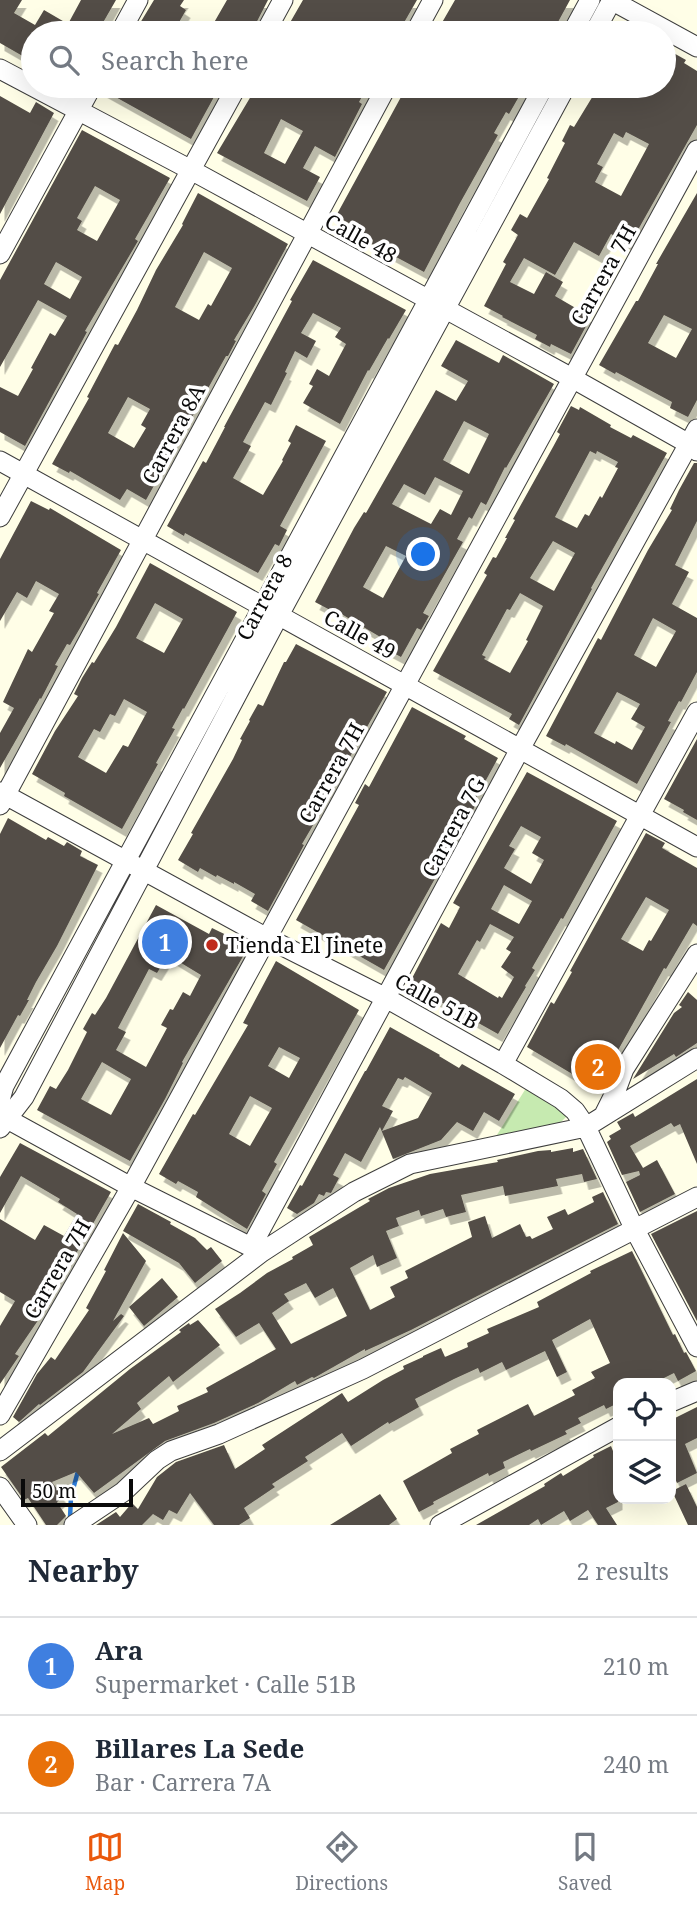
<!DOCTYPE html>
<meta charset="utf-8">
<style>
:root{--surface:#fff;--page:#f6f6f7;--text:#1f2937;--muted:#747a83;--line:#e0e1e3;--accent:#ea580c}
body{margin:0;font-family:"Noto Serif",serif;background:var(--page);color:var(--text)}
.controls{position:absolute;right:21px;bottom:21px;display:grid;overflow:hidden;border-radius:14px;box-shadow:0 7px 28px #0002}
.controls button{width:63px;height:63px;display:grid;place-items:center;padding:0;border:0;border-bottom:2px solid var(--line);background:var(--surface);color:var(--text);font:35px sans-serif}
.scale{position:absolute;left:21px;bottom:18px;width:112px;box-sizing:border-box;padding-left:7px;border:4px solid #0a0a0a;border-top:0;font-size:19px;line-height:24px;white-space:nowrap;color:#0a0a0a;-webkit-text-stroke:5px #fff;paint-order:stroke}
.you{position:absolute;left:424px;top:555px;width:24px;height:24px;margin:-18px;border:5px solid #fff;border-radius:50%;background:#1a73e8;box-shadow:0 0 0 10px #1a73e833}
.badge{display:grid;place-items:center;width:46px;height:46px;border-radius:50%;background:var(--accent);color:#fff;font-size:23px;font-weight:700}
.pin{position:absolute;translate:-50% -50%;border:4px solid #fff;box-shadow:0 2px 7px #0006}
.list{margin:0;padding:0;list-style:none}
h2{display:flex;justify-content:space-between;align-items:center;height:91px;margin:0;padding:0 28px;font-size:30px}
h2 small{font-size:23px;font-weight:400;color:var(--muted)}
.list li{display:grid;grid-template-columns:46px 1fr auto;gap:21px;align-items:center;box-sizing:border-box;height:98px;padding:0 28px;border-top:2px solid var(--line)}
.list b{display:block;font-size:26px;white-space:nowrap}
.list p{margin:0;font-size:23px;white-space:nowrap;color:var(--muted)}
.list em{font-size:23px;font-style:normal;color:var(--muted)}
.icon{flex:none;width:38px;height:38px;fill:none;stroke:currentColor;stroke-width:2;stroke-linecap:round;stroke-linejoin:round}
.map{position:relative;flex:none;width:697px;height:1525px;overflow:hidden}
.search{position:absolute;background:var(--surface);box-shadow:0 7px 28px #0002;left:21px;right:21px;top:21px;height:77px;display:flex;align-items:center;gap:18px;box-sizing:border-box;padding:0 24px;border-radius:38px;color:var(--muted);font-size:26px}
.sheet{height:287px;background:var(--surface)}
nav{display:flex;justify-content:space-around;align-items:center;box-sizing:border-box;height:98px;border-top:2px solid var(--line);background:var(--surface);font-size:19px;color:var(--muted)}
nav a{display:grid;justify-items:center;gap:4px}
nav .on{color:var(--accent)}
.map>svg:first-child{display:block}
.green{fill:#c6eab0}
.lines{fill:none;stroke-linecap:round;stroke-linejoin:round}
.stream{stroke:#2c7ad4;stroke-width:4.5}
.building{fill:#534d46;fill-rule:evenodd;filter:url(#shadow)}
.minor-casing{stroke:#3d3d3d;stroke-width:21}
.minor{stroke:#fff;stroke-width:19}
.poi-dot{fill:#c02b1c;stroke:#fff;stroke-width:2.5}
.labels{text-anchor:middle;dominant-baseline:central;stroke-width:7;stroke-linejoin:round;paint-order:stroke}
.street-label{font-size:21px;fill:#0a0a0a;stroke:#fff}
.poi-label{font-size:21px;fill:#0a0a0a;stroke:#fff;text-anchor:start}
</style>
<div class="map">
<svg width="697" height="1525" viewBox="0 0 697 1525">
<defs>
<filter id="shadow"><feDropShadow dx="4.5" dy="8" stdDeviation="0" flood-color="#0004"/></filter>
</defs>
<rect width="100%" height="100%" fill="#fffee7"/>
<path class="green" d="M 528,1085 L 550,1098 L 567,1116 L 561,1122 L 500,1141 L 495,1138 Z"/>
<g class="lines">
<path class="stream" d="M 70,1518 L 71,1497 L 78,1471"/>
</g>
<path class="building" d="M 0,0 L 22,0 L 14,13 L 35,25 L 44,10 L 68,24 L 81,0 L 116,0 L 97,33 L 33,33 L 33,62 L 0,43 Z
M 154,0 L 184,0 L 180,6 L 186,10 L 173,33 L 134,33 Z
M 227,0 L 268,0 L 251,33 L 208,33 Z
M 303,0 L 417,0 L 398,33 L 361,33 L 349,26 L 345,33 L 284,33 Z
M 455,0 L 570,0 L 552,33 L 436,33 Z
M 670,51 L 686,60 L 684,63 L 697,71 L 697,125 L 630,244 L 611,234 L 599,256 L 574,242 L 555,275 L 524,258 L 510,282 L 534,294 L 546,272 L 563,282 L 555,296 L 591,317 L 571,354 L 551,344 L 550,347 L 535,339 L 537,335 L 502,317 L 503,316 L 484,306 L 506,264 L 503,262 L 518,235 L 511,230 L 520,214 L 527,218 L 549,179 L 547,178 L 565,143 L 562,141 L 570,125 L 574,127 L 599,86 L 664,86 L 664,62 ZM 626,132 L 649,144 L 621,196 L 595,182 L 603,167 L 597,164 L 614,133 L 623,138 Z
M 104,86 L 220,86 L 191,139 L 103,90 Z
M 257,86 L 368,86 L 359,102 L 362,104 L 335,157 L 315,146 L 303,168 L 320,177 L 307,201 L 217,153 ZM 281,119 L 303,131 L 285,164 L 264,153 Z
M 407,86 L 525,86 L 509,114 L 506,112 L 494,133 L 498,135 L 460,203 L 424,272 L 372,244 L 373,240 L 354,230 L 356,227 L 336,216 Z
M 0,96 L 30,113 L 36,102 L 54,113 L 0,214 Z
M 82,130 L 170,178 L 135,239 L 138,241 L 85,331 L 87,332 L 25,446 L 0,432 L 0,387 L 18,396 L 33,369 L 31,368 L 50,333 L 55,336 L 67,316 L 38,300 L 0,367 L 0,280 ZM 95,186 L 120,200 L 97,241 L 77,230 L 82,221 L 77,218 ZM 56,262 L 82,277 L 70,299 L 44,284 Z
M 198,193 L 288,244 L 255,305 L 234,340 L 236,341 L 228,356 L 226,356 L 146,500 L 127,489 L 120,500 L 70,471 L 69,473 L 52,464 L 89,398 L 87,397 L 115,344 L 118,345 L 137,310 L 156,270 L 183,225 L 182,224 ZM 204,252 L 232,268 L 211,306 L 208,304 L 199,320 L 175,307 ZM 128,397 L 150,409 L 141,425 L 146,428 L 134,448 L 108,433 Z
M 697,193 L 697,400 L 688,417 L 670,408 L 672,402 L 616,372 L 615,374 L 599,365 L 636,301 L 638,301 L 658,264 L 656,264 ZM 664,315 L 692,329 L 676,358 L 648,343 Z
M 313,260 L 406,310 L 389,339 L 388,338 L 369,371 L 368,370 L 340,424 L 303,403 L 313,386 L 309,384 L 317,369 L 329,376 L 346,344 L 335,337 L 341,328 L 313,313 L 301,333 L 316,341 L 307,358 L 295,351 L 285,372 L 287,373 L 271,405 L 265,402 L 243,442 L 251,446 L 233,478 L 263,495 L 283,461 L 282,460 L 291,443 L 288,441 L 296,425 L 326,441 L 280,526 L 287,530 L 279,546 L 275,544 L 258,573 L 185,533 L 184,536 L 167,526 L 203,461 L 206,463 L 225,427 L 224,427 L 292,301 L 290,300 Z
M 456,340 L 499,363 L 503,355 L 554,384 L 506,468 L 505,467 L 486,505 L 481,502 L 472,519 L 469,517 L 457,539 L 463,542 L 423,613 L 429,616 L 421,630 L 417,628 L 401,657 L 384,648 L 387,641 L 333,609 L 332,611 L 315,602 L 354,528 L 364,512 L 366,513 L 436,390 L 456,401 L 468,381 L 441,366 ZM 464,421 L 489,434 L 469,474 L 443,460 ZM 435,477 L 463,491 L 451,515 L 440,509 L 431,524 L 392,504 L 404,484 L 425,495 ZM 386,546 L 406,556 L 383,598 L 363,587 Z
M 571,406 L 579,410 L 580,407 L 611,425 L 610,427 L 631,438 L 633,435 L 667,453 L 591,588 L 592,589 L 519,725 L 509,719 L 512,714 L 433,671 L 487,575 L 484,573 L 493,557 L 496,558 L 507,538 L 505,538 L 515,520 L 513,519 L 553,447 L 560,434 L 557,432 ZM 590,451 L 596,454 L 597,451 L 618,462 L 615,467 L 618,468 L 602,498 L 600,496 L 589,516 L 585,514 L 577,528 L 555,517 ZM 553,541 L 575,553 L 554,591 L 530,578 ZM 520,593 L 543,606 L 526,640 L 528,641 L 510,673 L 484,659 L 486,657 L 482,655 L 507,609 L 510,610 Z
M 694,463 L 697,463 L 697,521 L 675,565 L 689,572 L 672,604 L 697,618 L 697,672 L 681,702 L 679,701 L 668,721 L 671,722 L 637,784 L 566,744 L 565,746 L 546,736 L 598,638 L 601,640 L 648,550 L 672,510 L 670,509 L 679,490 ZM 653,618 L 676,631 L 656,667 L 634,655 ZM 617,692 L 640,704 L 631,719 L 645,727 L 632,750 L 616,741 L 615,744 L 594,733 Z
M 31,501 L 49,510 L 50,508 L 121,550 L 97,593 L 99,594 L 80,628 L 70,645 L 67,644 L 55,665 L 58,666 L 41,699 L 40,698 L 0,768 L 0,733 L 14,708 L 3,702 L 28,649 L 32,652 L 54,613 L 49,611 L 59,594 L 36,581 L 27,598 L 17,592 L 0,621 L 0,559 Z
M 150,563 L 237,612 L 184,709 L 183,708 L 172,728 L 175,729 L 156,763 L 158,764 L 122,829 L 64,796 L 65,793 L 32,774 L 55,731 L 78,696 L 74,694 L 82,678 L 92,662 L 94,663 L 116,627 ZM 155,603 L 183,619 L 164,653 L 136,638 ZM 124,699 L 147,712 L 128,747 L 123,745 L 106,773 L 78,757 L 94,729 L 100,732 L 110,714 L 115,716 Z
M 296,644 L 387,692 L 331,790 L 333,791 L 302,844 L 304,845 L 268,911 L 251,901 L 255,894 L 234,882 L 234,884 L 217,875 L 216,877 L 200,868 L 198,872 L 178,860 L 193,834 L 191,833 L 233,759 L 242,740 L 240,739 L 250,721 L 249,720 L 258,704 L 263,706 L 284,662 L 286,662 Z
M 412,707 L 466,736 L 464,739 L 498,758 L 473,804 L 475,806 L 471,814 L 384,970 L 296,920 L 359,805 L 355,803 L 365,784 L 369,787 Z
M 697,739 L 697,820 L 683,812 L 684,810 L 664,799 Z
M 527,772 L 617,821 L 563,919 L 561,918 L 532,968 L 535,970 L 525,986 L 526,987 L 498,1034 L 409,984 L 441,923 L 449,928 L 460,907 L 453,903 ZM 521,826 L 541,837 L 532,853 L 544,860 L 531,884 L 504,868 L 515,849 L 509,846 ZM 504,885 L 532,901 L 519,924 L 491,909 ZM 490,924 L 514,937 L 506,949 L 511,952 L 501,967 L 514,977 L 502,998 L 499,996 L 498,998 L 458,974 L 477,940 L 480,942 Z
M 8,818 L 46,840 L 48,837 L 64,846 L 67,842 L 82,851 L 80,856 L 98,865 L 57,946 L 36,982 L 27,1000 L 29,1000 L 20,1016 L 18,1015 L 0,1048 L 0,834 Z
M 646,833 L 665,843 L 662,848 L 697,868 L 697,926 L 693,923 L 666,969 L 664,968 L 598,1086 L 580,1076 L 579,1078 L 527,1047 L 551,1002 L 554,1004 L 572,972 L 570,971 ZM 646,897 L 669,910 L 651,941 L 649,940 L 643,951 L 621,939 Z
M 156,905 L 209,934 L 212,928 L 249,946 L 182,1062 L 183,1063 L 165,1099 L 130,1161 L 37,1110 L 50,1086 L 56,1089 L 68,1070 L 87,1032 L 83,1029 L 92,1013 L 95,1015 L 106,998 ZM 168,955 L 201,975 L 190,996 L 183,992 L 173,1010 L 170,1009 L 161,1025 L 167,1028 L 146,1067 L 116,1050 L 126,1032 L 118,1028 L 149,969 L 157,973 ZM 102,1062 L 131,1079 L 111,1115 L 81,1099 Z
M 276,961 L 359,1010 L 274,1162 L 277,1164 L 262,1191 L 266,1194 L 247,1229 L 196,1197 L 198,1192 L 178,1181 L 176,1184 L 159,1174 L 193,1114 L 195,1115 L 248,1025 L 243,1023 ZM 279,1047 L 300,1058 L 289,1078 L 268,1066 ZM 250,1096 L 272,1108 L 250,1146 L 229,1134 Z
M 688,992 L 697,1000 L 697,1043 L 676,1057 L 674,1054 L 633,1079 L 674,1013 L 682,1007 L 679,1005 Z
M 390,1027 L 440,1055 L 439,1056 L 459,1068 L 462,1064 L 515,1094 L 499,1121 L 484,1112 L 473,1131 L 457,1122 L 441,1140 L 393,1159 L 380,1127 L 361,1162 L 345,1153 L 333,1175 L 339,1178 L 331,1193 L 326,1192 L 324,1196 L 319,1194 L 314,1203 L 297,1214 L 287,1208 L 300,1185 L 302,1186 L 365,1071 L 366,1071 ZM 405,1077 L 432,1093 L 418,1118 L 382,1131 L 393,1111 L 382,1106 L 398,1078 L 403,1080 Z
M 697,1079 L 697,1164 L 680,1124 L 674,1127 L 671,1123 L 630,1146 L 643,1168 L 657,1160 L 675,1194 L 640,1212 L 626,1182 L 640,1175 L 639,1171 L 622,1175 L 607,1142 L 611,1139 L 609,1136 L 621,1129 L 617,1122 L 633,1113 L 635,1117 Z
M 20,1143 L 111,1192 L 39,1319 L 15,1354 L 19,1356 L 0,1384 L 0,1326 L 15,1301 L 0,1292 L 0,1219 L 35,1240 L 44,1225 L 64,1236 L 77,1214 L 58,1202 L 60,1199 L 21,1176 L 0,1213 L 0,1177 Z
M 573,1148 L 573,1152 L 583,1149 L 597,1179 L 584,1182 L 582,1174 L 556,1179 L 558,1186 L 505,1196 L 503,1186 L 461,1195 L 466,1212 L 446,1217 L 443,1209 L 421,1216 L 419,1210 L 396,1218 L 399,1226 L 386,1231 L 397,1258 L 377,1267 L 373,1255 L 350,1268 L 370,1310 L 395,1297 L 390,1287 L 408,1278 L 405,1271 L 472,1237 L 468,1222 L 485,1216 L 492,1238 L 520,1224 L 526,1237 L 530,1236 L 532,1239 L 553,1229 L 547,1217 L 565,1209 L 568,1215 L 594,1202 L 592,1197 L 603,1192 L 618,1224 L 411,1330 L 365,1351 L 365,1349 L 314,1378 L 312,1377 L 297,1385 L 295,1381 L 258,1403 L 214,1423 L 165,1441 L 94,1493 L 76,1472 L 52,1482 L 63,1497 L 57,1502 L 66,1516 L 57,1525 L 46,1525 L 28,1498 L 24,1500 L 1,1467 L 45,1433 L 48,1436 L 130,1369 L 181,1332 L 179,1330 L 189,1323 L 190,1325 L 198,1320 L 220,1345 L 173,1382 L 169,1376 L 137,1403 L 141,1409 L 112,1434 L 149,1418 L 153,1424 L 179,1411 L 177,1406 L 208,1392 L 206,1388 L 276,1349 L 259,1323 L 236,1337 L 215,1309 L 240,1293 L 267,1273 L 293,1259 L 292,1257 L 313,1245 L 309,1237 L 370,1201 L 368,1199 L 389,1188 L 430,1174 L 498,1162 L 497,1160 L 538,1151 L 551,1150 L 551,1152 ZM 306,1283 L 315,1298 L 333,1288 L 347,1316 L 291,1344 L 272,1313 L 289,1301 L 284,1294 Z
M 138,1204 L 171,1222 L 170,1224 L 195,1238 L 207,1250 L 211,1247 L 222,1261 L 195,1283 L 179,1263 L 123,1231 Z
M 697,1211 L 697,1321 L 651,1234 Z
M 123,1233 L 146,1261 L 113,1321 L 121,1314 L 124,1316 L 83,1372 L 40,1405 L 39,1404 L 19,1422 L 13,1417 L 37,1374 L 51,1357 L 55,1360 L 89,1310 L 86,1308 L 106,1271 L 104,1270 Z
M 632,1251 L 673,1335 L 675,1334 L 684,1353 L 686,1352 L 696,1371 L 678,1381 L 674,1373 L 654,1383 L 618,1383 L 618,1403 L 606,1409 L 604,1405 L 578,1418 L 581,1423 L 565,1431 L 567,1434 L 531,1451 L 530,1449 L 503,1462 L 505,1468 L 489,1476 L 488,1473 L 433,1502 L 434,1504 L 419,1512 L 403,1481 L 452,1453 L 450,1449 L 479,1434 L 477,1430 L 528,1404 L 534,1416 L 575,1395 L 572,1390 L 595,1378 L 591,1372 L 610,1363 L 590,1319 L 552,1340 L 567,1372 L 557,1377 L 545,1351 L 506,1370 L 502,1362 L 480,1373 L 478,1368 L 454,1379 L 415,1399 L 419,1407 L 389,1424 L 388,1422 L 351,1446 L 342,1433 L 305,1457 L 308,1461 L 272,1484 L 275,1487 L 244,1508 L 250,1518 L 239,1525 L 214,1525 L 190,1493 L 177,1514 L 169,1510 L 163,1520 L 153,1514 L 142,1525 L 96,1525 L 116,1512 L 120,1517 L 132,1503 L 138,1509 L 157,1477 L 176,1462 L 224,1445 L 235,1469 L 265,1449 L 262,1445 L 342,1393 L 348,1402 L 383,1380 L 404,1369 L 403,1366 L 423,1357 L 423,1356 L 441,1348 L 445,1357 L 468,1347 L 467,1343 L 489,1333 L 487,1329 L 539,1307 L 537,1302 L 591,1273 L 590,1271 Z
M 162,1278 L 178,1297 L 144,1326 L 129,1307 Z
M 697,1407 L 697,1438 L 685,1444 L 697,1473 L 677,1483 L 671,1470 L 671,1420 Z
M 611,1446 L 613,1451 L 618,1448 L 618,1502 L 606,1508 L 617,1525 L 598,1525 L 588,1510 L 570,1521 L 564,1511 L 541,1525 L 538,1519 L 529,1525 L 476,1525 L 545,1486 L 544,1484 L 561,1473 L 563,1476 L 594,1457 L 593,1455 Z
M 686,1484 L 697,1507 L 697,1525 L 688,1525 L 672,1491 Z
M 380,1494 L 397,1519 L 389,1525 L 330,1525 Z"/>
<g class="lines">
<g class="minor-casing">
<path id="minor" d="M 611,0 L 697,47
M 120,33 L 138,0
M 265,33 L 283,0
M 415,33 L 433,0
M 572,33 L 590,0
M 594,33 L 612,0
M 0,69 L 191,170 L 572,378 L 689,444 L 697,451
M 0,254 L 92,86
M 0,461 L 697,847
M 0,517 L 237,86
M 0,792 L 267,938 L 386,998 L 503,1064 L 561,1099 L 575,1111 L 586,1127 L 634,1228 L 697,1347
M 0,805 L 387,86
M 503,1064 L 697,712
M 0,1100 L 4,1086 L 544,86
M 0,1115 L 131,1187 L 261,1252
M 604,1115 L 615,1093 L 624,1069 L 697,954
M 0,1128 L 24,1097 L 279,615 L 566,86
M 251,1247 L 520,749 L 697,429
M 671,1402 L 697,1391
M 0,1415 L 131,1187 L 697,150
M 0,1451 L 262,1252 L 354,1192 L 410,1164 L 586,1127 L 697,1058
M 0,1487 L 27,1525
M 74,1525 L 123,1492 L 157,1460 L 171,1451 L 219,1434 L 363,1369 L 697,1197
M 440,1525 L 618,1427"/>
</g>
<use href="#minor" class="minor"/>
</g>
<circle class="poi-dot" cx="212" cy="945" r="7"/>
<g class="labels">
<g class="street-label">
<text transform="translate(361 238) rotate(29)">Calle 48</text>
<text transform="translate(603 275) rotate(-61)">Carrera 7H</text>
<text transform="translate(173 434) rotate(-62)">Carrera 8A</text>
<text transform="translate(264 597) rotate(-62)">Carrera 8</text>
<text transform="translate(360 634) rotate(29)">Calle 49</text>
<text transform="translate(331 773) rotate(-61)">Carrera 7H</text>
<text transform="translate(453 827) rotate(-62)">Carrera 7G</text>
<text transform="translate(437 1001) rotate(29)">Calle 51B</text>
<text transform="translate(57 1269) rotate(-60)">Carrera 7H</text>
</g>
<g class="poi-label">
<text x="226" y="945">Tienda El Jinete</text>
</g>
</g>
</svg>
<div class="controls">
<button><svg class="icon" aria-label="locate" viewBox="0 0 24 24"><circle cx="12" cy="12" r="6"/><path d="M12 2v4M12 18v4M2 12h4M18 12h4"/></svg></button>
<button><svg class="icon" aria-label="layers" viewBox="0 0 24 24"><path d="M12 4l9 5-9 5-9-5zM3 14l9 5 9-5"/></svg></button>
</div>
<div class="scale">50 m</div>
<div class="you"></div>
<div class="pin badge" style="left:165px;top:942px;background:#3f7fe0">1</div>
<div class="pin badge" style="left:598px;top:1067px;background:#e8710a">2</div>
<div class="search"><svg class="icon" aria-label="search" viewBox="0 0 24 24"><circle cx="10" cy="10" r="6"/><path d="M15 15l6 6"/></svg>Search here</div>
</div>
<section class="sheet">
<h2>Nearby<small>2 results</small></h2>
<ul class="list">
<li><span class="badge" style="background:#3f7fe0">1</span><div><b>Ara</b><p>Supermarket · Calle 51B</p></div><em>210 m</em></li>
<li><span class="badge" style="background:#e8710a">2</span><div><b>Billares La Sede</b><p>Bar · Carrera 7A</p></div><em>240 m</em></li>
</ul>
</section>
<nav>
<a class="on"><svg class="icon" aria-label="map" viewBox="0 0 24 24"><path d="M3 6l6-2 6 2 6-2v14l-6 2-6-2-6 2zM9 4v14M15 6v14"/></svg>Map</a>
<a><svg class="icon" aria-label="directions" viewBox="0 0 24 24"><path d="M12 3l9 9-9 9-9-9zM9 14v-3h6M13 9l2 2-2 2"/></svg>Directions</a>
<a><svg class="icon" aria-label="saved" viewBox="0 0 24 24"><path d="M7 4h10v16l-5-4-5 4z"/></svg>Saved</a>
</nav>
